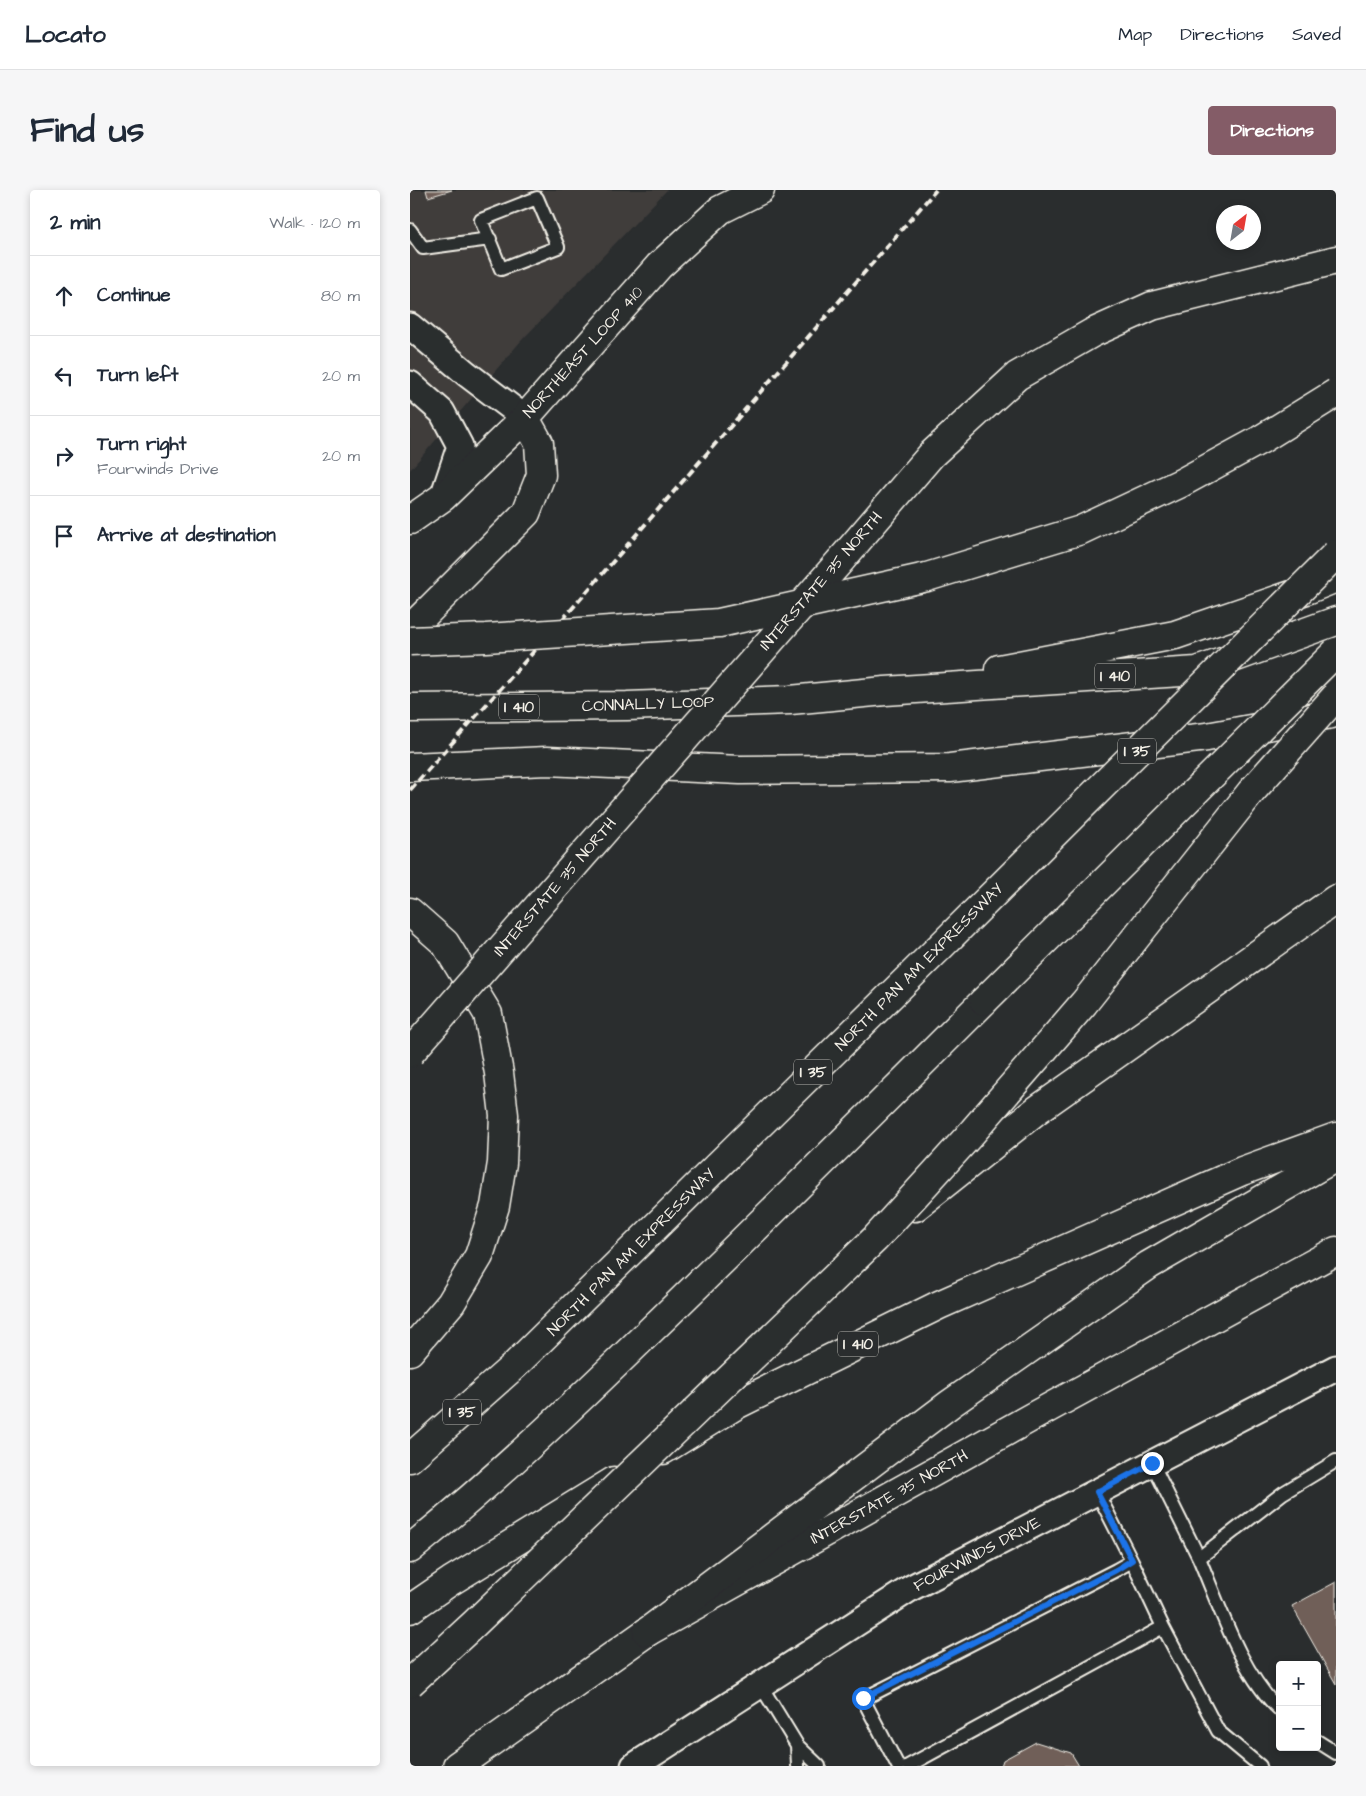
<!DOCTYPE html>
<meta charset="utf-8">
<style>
:root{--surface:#fff;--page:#f6f6f7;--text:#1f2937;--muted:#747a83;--line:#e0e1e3;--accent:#845c67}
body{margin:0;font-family:"Architects Daughter",sans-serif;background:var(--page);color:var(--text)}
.controls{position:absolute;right:15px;bottom:15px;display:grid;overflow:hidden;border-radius:5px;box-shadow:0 2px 8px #0003}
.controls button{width:45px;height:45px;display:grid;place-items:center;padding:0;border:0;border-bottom:1px solid var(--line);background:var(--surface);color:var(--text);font:25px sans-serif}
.compass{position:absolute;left:806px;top:15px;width:45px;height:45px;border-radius:50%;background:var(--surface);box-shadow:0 2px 8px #0003;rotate:31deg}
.stop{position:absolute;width:15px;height:15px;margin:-11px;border:4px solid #1a73e8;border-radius:50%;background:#fff}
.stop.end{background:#1a73e8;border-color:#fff;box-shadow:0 1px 5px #0008}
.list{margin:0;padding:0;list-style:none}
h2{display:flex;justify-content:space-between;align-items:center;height:65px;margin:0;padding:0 20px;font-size:21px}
h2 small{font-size:16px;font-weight:400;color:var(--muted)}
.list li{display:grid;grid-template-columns:32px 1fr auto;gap:15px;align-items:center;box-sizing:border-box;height:80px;padding:0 20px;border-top:1px solid var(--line)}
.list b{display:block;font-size:19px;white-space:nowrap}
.list p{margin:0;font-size:16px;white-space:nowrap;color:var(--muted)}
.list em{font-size:16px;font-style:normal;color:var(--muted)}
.icon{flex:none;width:28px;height:28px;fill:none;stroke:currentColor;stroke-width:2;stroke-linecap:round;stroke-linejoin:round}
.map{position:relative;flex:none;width:926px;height:1576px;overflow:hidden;border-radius:5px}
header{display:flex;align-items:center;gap:30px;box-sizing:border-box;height:70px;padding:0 25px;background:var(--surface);border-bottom:1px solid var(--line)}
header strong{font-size:24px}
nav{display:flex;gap:28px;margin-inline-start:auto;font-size:18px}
.intro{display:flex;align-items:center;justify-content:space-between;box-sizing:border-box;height:120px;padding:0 30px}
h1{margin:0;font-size:35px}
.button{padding:12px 22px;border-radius:5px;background:var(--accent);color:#fff;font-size:18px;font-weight:700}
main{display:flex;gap:30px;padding:0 30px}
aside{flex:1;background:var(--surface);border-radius:5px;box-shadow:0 2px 8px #0003}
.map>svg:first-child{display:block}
.built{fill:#3f3c3b}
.building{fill:#705e59;stroke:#f4f1e8}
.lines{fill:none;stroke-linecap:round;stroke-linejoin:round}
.lane-casing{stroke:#f4f1e8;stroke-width:16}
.street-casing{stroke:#f4f1e8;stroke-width:29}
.secondary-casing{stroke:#f4f1e8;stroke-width:31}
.highway-casing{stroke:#f4f1e8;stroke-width:31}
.lane{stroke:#2a2d2e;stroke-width:12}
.street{stroke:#2a2d2e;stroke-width:25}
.secondary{stroke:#2a2d2e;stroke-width:28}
.highway{stroke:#2a2d2e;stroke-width:28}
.rail{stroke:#f4f1e8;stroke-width:4;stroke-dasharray:8 4;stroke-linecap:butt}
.secondary-bridge-casing{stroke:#f4f1e8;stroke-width:31;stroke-linecap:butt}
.highway-bridge-casing{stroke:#f4f1e8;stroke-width:31;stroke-linecap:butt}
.secondary-bridge{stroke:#2a2d2e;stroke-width:28}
.highway-bridge{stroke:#2a2d2e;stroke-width:28}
.route{stroke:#1a73e8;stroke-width:6}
.labels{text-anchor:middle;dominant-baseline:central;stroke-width:4;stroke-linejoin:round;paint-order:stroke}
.shield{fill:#2a2d2e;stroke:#b7b6b0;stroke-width:1}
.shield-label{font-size:15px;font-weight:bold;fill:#f4f1e8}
.street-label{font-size:16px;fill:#f4f1e8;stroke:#2a2d2e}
</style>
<header>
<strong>Locato</strong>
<nav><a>Map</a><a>Directions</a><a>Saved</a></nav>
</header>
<div class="intro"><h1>Find us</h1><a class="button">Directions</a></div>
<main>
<aside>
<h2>2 min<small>Walk · 120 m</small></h2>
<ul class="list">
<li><svg class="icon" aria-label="ahead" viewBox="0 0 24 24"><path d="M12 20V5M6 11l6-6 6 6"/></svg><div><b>Continue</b></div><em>80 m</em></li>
<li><svg class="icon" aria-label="left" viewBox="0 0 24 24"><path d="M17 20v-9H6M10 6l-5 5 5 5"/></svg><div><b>Turn left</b></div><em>20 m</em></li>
<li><svg class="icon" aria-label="right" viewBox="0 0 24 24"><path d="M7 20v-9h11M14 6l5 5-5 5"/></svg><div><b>Turn right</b><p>Fourwinds Drive</p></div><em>20 m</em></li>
<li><svg class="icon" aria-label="arrive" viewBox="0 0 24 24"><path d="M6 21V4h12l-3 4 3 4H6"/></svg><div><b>Arrive at destination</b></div></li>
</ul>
</aside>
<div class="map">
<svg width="926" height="1576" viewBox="0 0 926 1576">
<rect width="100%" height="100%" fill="#2a2d2e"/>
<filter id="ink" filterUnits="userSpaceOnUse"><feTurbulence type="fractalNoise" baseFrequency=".02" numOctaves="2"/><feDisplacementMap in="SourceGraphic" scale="10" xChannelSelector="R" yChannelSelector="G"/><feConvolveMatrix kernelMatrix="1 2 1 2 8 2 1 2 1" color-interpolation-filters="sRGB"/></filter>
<g filter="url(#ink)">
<path class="built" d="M 0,0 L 257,0 L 111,151 L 0,280 Z"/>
<path class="building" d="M 16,0 L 42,0 L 18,7 Z
M 926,1392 L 926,1494 L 882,1416 Z
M 626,1552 L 661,1563 L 669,1576 L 591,1576 L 593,1570 Z"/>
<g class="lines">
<g class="lane-casing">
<path id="lane" d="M 127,8 L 148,57 L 91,79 L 71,30 Z
M 0,40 L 13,58 L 80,49
M 742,1273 L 789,1368 L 873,1303 L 926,1271
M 789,1368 C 809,1415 832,1486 870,1520
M 753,1437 L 808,1541 L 850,1576
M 351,1496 L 387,1555 L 409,1576
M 907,1551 L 926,1563
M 387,1555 L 388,1576
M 488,1576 L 453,1509 L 706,1380 L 722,1371 L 687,1302
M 498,1576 L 753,1437 L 722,1371"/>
</g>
<g class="street-casing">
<path id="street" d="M 0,136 L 57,184 L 115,228
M 0,194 L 32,222 L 50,256 L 33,307
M 224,1576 L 501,1398 L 926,1178"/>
</g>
<g class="secondary-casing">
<path id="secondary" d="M 0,330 L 33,307 L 115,228 L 249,76 L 310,20 L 350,0
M 431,370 L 522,264 L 607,186 L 682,143 L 742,116 L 926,70
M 0,439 L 116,323 L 131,285 L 129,253 L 115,228
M 47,1576 L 237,1442 L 622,1227 L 926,1061"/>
</g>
<g class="highway-casing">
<path id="highway" d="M 589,479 L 765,445 L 899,399 L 926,388
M 0,518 L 217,516 L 380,510 L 475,501 L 787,481 L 926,431
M 0,577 L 137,571 L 330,580 L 540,578 L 797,547 L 922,524
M 0,722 L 35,753 L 78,824 L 89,883 L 94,925 L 92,973 L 85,1016 L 69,1066 L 41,1113 L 0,1161
M 505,1017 L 627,920 L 926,709
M 253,1260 L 326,1215 L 529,1115 L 832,981 L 926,947
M 0,1268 L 104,1176 L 528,759
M 0,1359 C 84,1291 162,1217 239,1142 C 352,1033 463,922 574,811
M 0,1419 L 41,1391 L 204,1291
M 237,1442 L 540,1214 L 739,1075 L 926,967"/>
</g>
<use href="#lane" class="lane"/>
<use href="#street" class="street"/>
<use href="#secondary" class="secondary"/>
<use href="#highway" class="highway"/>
<path class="rail" d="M 0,600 L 160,421 L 526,0"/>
<g class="secondary-bridge-casing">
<path id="secondary-bridge" d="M 0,863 L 431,370"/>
</g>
<g class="highway-bridge-casing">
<path id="highway-bridge" d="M 0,451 L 76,448 L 309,433 L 517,387 L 671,340 L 771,293 L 850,250 L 926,203
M 528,759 L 926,364
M 574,811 L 926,462
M 0,1493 L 64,1434 L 465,1049 L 558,947 L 674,813 L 841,602 L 926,506"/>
</g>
<use href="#secondary-bridge" class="secondary-bridge"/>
<use href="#highway-bridge" class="highway-bridge"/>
</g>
</g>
<g class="lines" filter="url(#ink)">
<path class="route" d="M 453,1508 L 706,1380 L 722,1370 L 687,1302 L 742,1273"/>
</g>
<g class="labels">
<g class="shield">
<rect x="685" y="473.5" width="40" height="25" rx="4"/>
<rect x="89" y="504.5" width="40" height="25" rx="4"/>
<rect x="708" y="548.5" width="38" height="25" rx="4"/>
<rect x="384" y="869.5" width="38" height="25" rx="4"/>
<rect x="428" y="1141.5" width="40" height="25" rx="4"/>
<rect x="33" y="1209.5" width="38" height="25" rx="4"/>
</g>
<g class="shield-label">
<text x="705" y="486">I 410</text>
<text x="109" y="517">I 410</text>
<text x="727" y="561">I 35</text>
<text x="403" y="882">I 35</text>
<text x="448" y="1154">I 410</text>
<text x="52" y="1222">I 35</text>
</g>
<g class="street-label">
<text transform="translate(173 162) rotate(-48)">NORTHEAST LOOP 410</text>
<text transform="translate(411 391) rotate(-49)">INTERSTATE 35 NORTH</text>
<text transform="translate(238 514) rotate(-2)">CONNALLY LOOP</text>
<text transform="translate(145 697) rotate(-49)">INTERSTATE 35 NORTH</text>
<text transform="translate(509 777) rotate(-45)">NORTH PAN AM EXPRESSWAY</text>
<text transform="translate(221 1062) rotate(-45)">NORTH PAN AM EXPRESSWAY</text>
<text transform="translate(479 1307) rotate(-29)">INTERSTATE 35 NORTH</text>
<text transform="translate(567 1364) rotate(-28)">FOURWINDS DRIVE</text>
</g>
</g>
</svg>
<div class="controls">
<button>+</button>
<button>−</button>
</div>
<svg class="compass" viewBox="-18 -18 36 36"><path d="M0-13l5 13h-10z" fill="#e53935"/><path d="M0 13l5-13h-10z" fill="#747a83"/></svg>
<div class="stop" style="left:453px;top:1508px"></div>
<div class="stop end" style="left:742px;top:1273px"></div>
</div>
</main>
